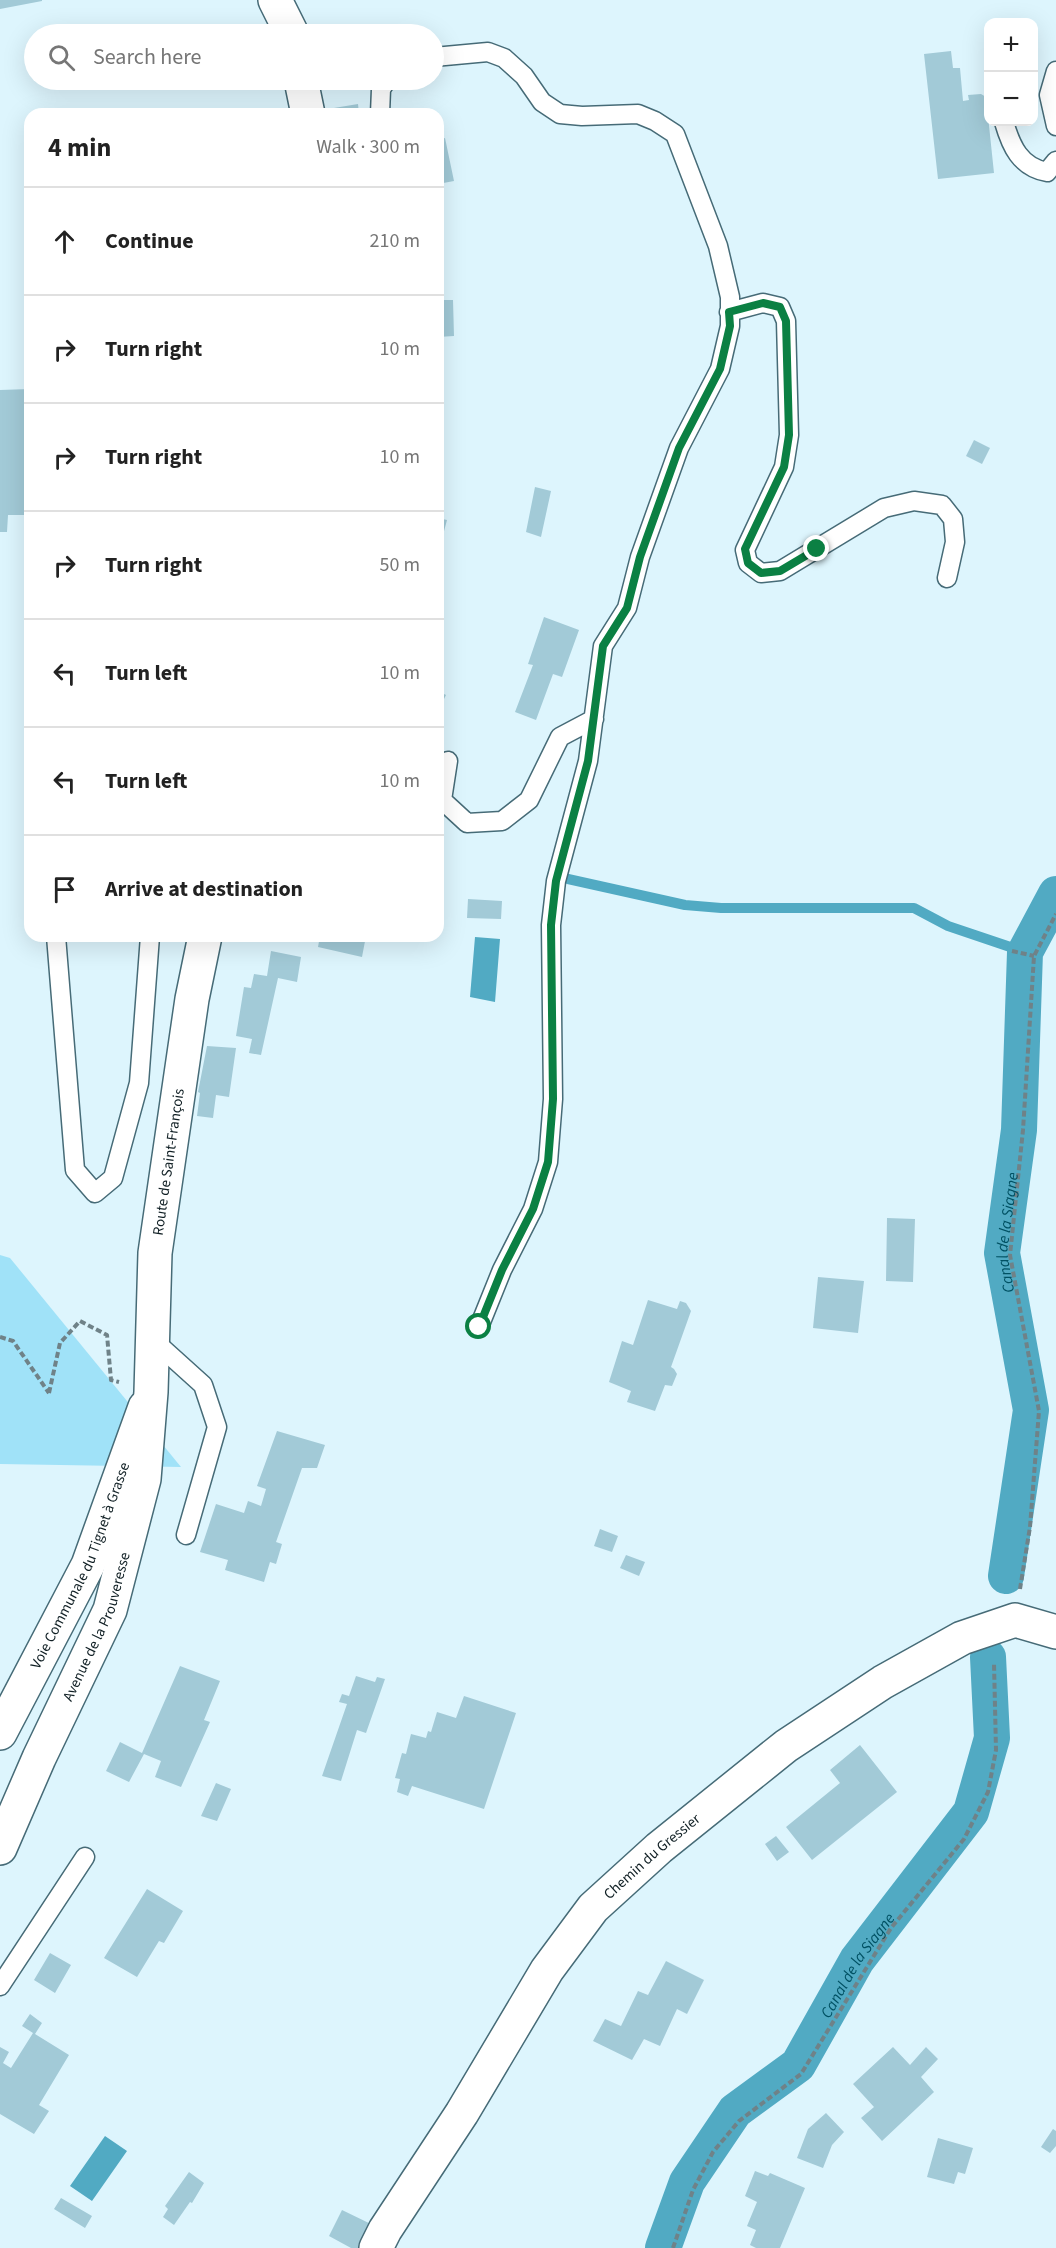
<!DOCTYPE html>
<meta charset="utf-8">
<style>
:root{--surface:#fff;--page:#f2f2f2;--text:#222;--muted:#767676;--line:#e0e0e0}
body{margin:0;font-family:"Source Sans 3",sans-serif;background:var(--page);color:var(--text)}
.controls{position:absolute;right:18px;top:18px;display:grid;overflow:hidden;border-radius:12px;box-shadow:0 6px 24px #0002}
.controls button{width:54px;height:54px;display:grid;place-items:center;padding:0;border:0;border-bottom:2px solid var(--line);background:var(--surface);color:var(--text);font:30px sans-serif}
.stop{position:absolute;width:18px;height:18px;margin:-14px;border:4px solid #0b8043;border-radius:50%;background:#fff}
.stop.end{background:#0b8043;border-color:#fff;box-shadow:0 2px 6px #0008}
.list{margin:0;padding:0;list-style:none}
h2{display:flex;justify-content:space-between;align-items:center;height:78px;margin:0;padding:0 24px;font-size:26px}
h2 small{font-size:20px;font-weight:400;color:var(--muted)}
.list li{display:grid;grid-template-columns:39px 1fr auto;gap:18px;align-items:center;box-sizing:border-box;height:108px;padding:0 24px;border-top:2px solid var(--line)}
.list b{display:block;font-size:22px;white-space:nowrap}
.list em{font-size:20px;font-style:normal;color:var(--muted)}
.icon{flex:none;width:33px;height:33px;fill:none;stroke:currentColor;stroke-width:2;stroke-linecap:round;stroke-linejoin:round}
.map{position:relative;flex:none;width:1056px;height:2248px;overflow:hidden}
.search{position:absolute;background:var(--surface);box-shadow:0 6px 24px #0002;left:24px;top:24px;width:420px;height:66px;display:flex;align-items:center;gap:15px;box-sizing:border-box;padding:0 21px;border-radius:33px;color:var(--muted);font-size:22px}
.panel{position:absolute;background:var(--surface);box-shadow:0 6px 24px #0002;left:24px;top:108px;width:420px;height:834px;border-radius:18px}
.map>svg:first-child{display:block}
.green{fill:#a0e2f8}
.water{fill:#51aac3}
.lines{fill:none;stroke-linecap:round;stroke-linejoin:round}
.stream{stroke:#51aac3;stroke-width:10}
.canal{stroke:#51aac3;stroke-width:36}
.building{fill:#a2cad7}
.service-casing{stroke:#466b77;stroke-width:21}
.minor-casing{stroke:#466b77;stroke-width:36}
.secondary-casing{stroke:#466b77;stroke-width:36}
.path{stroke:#6f8288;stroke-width:4;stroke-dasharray:6 3;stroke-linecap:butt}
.service{stroke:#fff;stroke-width:18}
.minor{stroke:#fff;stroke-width:33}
.secondary{stroke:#fff;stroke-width:33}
.route{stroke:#0b8043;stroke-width:8}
.labels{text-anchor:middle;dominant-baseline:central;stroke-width:4.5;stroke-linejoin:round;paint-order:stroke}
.street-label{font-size:15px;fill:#101f24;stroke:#ddf5fd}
.water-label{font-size:16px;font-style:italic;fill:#005163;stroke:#ddf5fd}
</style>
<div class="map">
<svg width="1056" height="2248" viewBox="0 0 1056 2248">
<rect width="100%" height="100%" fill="#ddf5fd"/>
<path class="green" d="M 0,1255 L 10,1258 L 181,1467 L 0,1464 Z"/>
<path class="water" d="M 475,937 L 500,939 L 495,1002 L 470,997 Z
M 105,2136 L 127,2151 L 92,2201 L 70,2186 Z"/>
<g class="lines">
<path class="stream" d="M 568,879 L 685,905 L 721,908 L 914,908 L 948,926 L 1025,952"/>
<g class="canal">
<path id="s1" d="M 1006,1576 L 1031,1410 L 1002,1253 L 1019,1130 L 1025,952 L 1056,894"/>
<path id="s2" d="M 663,2248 L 687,2182 L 735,2111 L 798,2065 L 857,1960 L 971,1812 L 992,1738 L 988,1657"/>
</g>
</g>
<path class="building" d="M 0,0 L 42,0 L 42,1 L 0,9 Z
M 951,51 L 953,68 L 960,68 L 963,101 L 969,100 L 968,95 L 981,94 L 986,97 L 994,173 L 938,179 L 924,54 Z
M 358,104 L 359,114 L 335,114 L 334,108 Z
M 445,138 L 454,181 L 438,184 L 438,140 Z
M 438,300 L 453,300 L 454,336 L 438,337 Z
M 30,389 L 30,515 L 8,515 L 7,532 L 0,532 L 0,390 Z
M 974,440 L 990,448 L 982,464 L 966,456 Z
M 535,487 L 551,491 L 541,537 L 526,532 Z
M 438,518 L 447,520 L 439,550 L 438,550 Z
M 544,617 L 579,630 L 562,677 L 553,674 L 536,720 L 515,712 L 533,665 L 528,664 Z
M 438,691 L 446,695 L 438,711 Z
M 468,899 L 502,901 L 501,919 L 467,918 Z
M 320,936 L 366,936 L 362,957 L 318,947 Z
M 271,951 L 301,957 L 297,982 L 278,978 L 261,1055 L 249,1053 L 252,1039 L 236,1036 L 244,987 L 251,988 L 254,974 L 267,976 Z
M 207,1046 L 236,1048 L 229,1097 L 216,1095 L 213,1118 L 197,1116 L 200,1093 L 198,1092 Z
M 887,1218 L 915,1219 L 913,1282 L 886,1281 Z
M 818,1277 L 864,1281 L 858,1333 L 813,1328 Z
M 648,1300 L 677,1309 L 680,1301 L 686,1303 L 691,1311 L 671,1367 L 674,1369 L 677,1374 L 672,1386 L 665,1385 L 655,1411 L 627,1402 L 631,1391 L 609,1382 L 622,1341 L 633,1345 Z
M 277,1431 L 325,1445 L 317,1468 L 302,1468 L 276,1542 L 282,1544 L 276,1564 L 270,1562 L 264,1582 L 225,1570 L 228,1560 L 200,1552 L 216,1504 L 244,1513 L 248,1501 L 261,1506 L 266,1489 L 257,1486 Z
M 600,1529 L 618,1536 L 612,1552 L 594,1546 Z
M 626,1555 L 645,1562 L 639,1576 L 620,1568 Z
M 180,1666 L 220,1681 L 204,1720 L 210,1722 L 181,1787 L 155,1777 L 161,1761 L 144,1754 L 129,1782 L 106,1771 L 120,1742 L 142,1753 Z
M 356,1676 L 375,1682 L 377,1677 L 385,1679 L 366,1733 L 357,1730 L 341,1781 L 322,1776 L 347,1704 L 339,1702 L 342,1694 L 349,1696 Z
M 464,1696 L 516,1713 L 484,1809 L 412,1786 L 408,1796 L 397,1792 L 400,1779 L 395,1778 L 402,1753 L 406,1754 L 411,1734 L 426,1738 L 428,1731 L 431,1732 L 437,1712 L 456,1718 Z
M 860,1745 L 897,1792 L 812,1860 L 786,1827 L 840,1783 L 830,1770 Z
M 216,1783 L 231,1789 L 217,1821 L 201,1816 Z
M 776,1836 L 789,1852 L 777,1861 L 765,1844 Z
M 147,1889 L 183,1911 L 164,1943 L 159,1941 L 137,1977 L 104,1958 Z
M 50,1953 L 71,1965 L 55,1993 L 34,1980 Z
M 666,1961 L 704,1980 L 687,2014 L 677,2009 L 660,2046 L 644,2039 L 632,2060 L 593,2041 L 605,2019 L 621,2026 L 638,1991 L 648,1995 Z
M 30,2014 L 42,2023 L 35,2034 L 69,2055 L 39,2105 L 49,2111 L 34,2134 L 0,2114 L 0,2047 L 9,2052 L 3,2063 L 11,2068 L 33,2033 L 22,2026 Z
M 893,2047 L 910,2065 L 926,2047 L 938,2059 L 921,2077 L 934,2092 L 882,2141 L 861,2118 L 874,2107 L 853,2084 Z
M 826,2113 L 844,2132 L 832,2145 L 823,2168 L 797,2158 L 808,2129 Z
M 1053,2129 L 1056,2131 L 1056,2146 L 1050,2153 L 1041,2147 Z
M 938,2138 L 973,2148 L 965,2174 L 958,2172 L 954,2184 L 927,2177 Z
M 755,2171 L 768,2176 L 770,2173 L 805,2188 L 780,2248 L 756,2248 L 750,2245 L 756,2230 L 747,2226 L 757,2202 L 745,2196 Z
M 189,2172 L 204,2183 L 192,2203 L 190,2202 L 174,2225 L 163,2217 L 168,2209 L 165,2206 Z
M 61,2198 L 92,2216 L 85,2228 L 54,2209 Z
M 342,2210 L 375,2226 L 364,2248 L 351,2248 L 329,2236 Z"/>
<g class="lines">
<g class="service-casing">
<path id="service" d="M 434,57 L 488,52 L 504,58 L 524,76 L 542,102 L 560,114 L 582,116 L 638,114 L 655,121 L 675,134 L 718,246 L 730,297 L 730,326 L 720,369 L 679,448 L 640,557 L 627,608 L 603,646 L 588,761 L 556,881 L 551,925 L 553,1099 L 548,1162 L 533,1209 L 502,1270 L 479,1327
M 1056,71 L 1049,95 L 1056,126
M 380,114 L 381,89 L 387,80
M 1004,122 C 1011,146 1020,167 1047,172 L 1056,161
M 729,312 L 763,303 L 780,307 L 786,321 L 789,435 L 784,467 L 745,550 L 748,563 L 761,573 L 780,571 L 884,508 L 914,501 L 942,505 L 953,519 L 955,542 L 947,578
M 448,761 L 442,800 L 467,823 L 502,821 L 529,800 L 560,737 L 594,719
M 56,936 L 75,1170 L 95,1193 L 113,1178 L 139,1083 L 150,936
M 152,1339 L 203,1385 L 217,1427 L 186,1535
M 0,1986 L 85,1857"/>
</g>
<g class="minor-casing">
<g id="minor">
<path id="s3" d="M 0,1733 L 88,1565 L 145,1407"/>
<path id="s4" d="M 376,2248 L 385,2230 L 462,2113 L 547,1970 L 593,1908 L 659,1848 L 786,1746 L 883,1682 L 962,1638 L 1015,1620 L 1056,1632"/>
</g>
</g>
<g class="secondary-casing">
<g id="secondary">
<path d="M 275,0 L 292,34"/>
<path d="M 301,80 L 308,114"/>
<path id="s5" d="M 0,1848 L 39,1758 L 110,1610 L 144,1479 L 151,1392 L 155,1253 L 192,999 L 205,936"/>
</g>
</g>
<path class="path" d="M 1012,951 L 1034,956
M 0,1337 L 13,1341 L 49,1393
M 49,1393 L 60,1343 L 80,1321 L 107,1335 L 111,1380 L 119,1382
M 1020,1589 L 1030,1527 L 1039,1411 L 1010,1255 L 1023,1130 L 1034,956 L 1056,914
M 673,2248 L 693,2190 L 713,2152 L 739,2121 L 801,2074 L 891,1928 L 964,1839 L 988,1792 L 996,1750 L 994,1663"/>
<use href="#service" class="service"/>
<use href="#minor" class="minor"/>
<use href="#secondary" class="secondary"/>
</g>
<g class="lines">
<path class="route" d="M 479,1327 L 502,1270 L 533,1209 L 548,1162 L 553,1099 L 551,925 L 556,881 L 588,761 L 603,646 L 627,608 L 640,557 L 679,448 L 720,369 L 730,326 L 729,312 L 763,303 L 780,307 L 786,321 L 789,435 L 784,467 L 745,549 L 748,563 L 761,573 L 780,571 L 817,549"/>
</g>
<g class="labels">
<g class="street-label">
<text stroke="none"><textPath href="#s5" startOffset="716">Route de Saint-François</textPath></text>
<text stroke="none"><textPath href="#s3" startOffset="186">Voie Communale du Tignet à Grasse</textPath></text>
<text stroke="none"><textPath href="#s5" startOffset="242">Avenue de la Prouveresse</textPath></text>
<text stroke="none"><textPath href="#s4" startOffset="482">Chemin du Gressier</textPath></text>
</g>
<g class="water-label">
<text stroke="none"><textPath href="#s1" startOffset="348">Canal de la Siagne</textPath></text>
<text stroke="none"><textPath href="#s2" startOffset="350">Canal de la Siagne</textPath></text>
</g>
</g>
</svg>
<div class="controls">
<button>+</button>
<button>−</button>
</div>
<div class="stop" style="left:479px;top:1327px"></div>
<div class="stop end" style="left:817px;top:549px"></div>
<div class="search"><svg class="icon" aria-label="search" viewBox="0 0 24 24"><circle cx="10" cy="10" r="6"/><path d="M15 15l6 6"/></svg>Search here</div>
<section class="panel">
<h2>4 min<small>Walk · 300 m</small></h2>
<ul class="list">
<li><svg class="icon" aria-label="ahead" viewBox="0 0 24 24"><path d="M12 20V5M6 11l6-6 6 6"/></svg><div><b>Continue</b></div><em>210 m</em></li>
<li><svg class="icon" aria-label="right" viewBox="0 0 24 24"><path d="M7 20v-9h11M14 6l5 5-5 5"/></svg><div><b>Turn right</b></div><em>10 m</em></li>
<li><svg class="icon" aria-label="right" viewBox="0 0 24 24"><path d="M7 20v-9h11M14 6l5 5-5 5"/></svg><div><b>Turn right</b></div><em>10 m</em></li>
<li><svg class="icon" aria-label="right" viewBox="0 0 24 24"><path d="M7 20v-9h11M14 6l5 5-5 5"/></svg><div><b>Turn right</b></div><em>50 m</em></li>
<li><svg class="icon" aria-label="left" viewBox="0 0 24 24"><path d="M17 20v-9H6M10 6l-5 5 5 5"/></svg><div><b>Turn left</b></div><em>10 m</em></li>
<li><svg class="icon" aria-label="left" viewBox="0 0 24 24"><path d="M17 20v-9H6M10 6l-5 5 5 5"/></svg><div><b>Turn left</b></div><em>10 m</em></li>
<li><svg class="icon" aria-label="arrive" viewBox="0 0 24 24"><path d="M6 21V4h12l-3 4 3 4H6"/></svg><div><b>Arrive at destination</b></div></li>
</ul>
</section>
</div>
